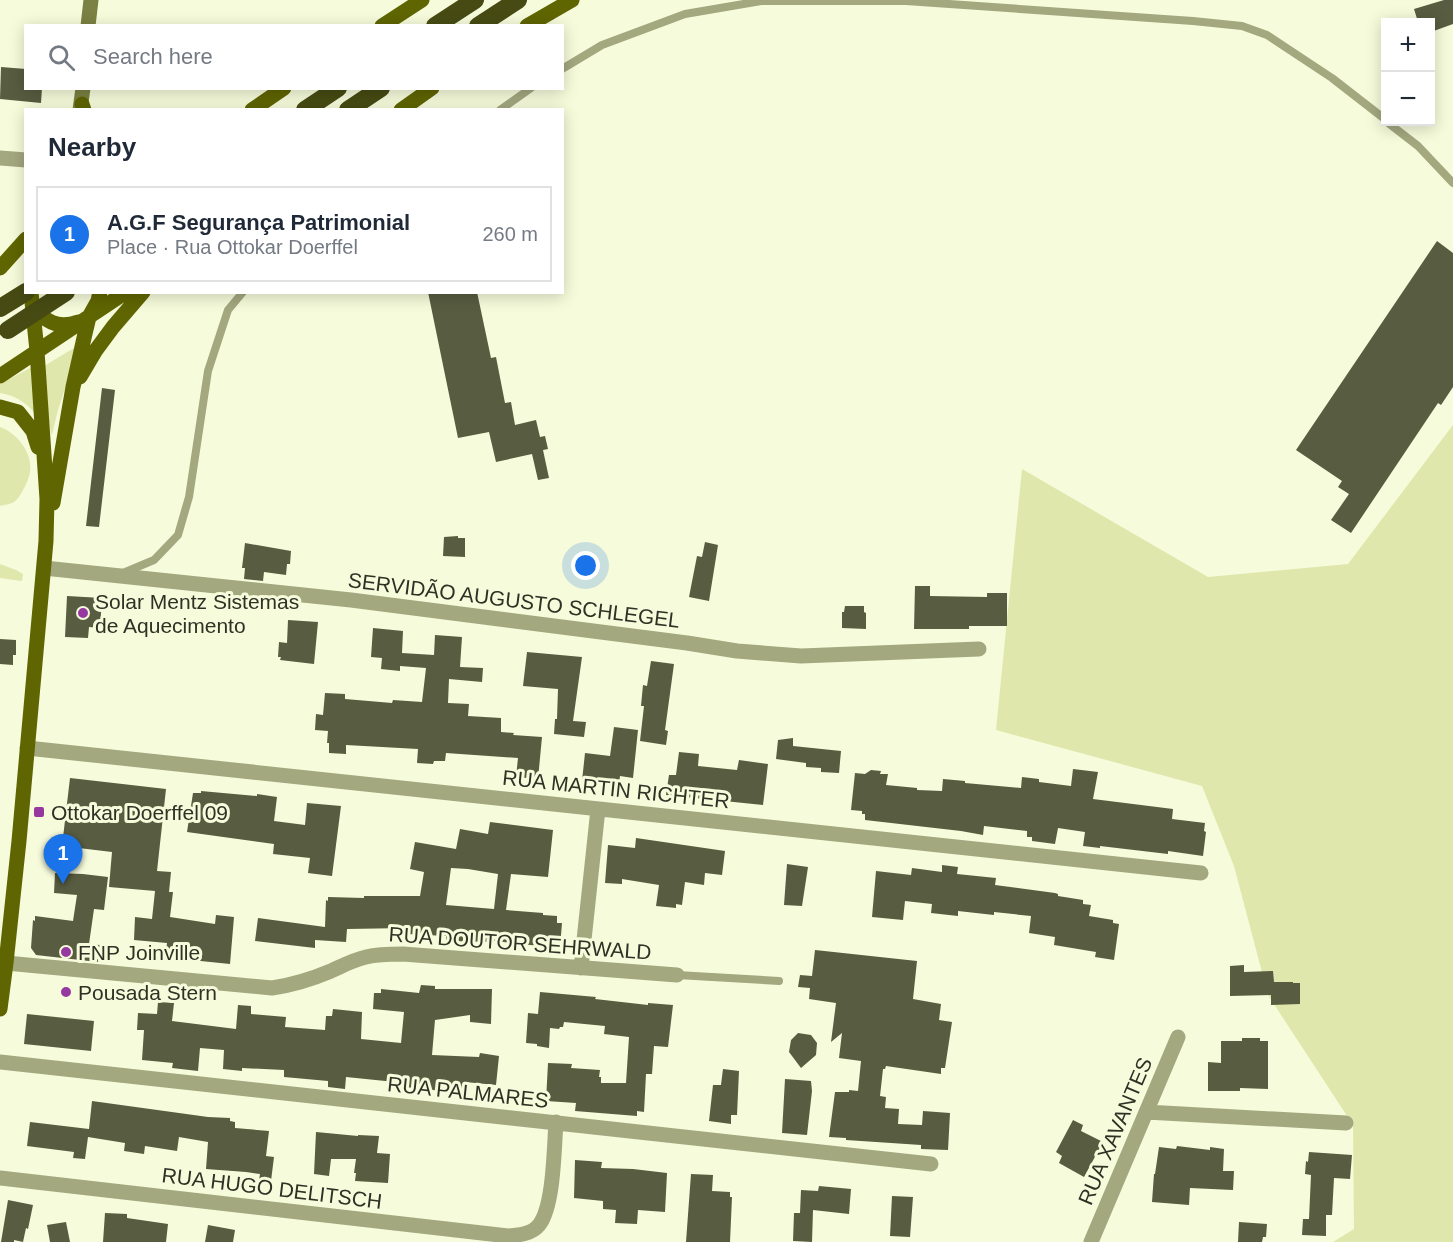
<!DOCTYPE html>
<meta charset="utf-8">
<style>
:root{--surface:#fff;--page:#f6f6f7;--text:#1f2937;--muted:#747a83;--line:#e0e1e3;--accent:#1a73e8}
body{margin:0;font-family:Helvetica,sans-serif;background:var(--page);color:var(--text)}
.controls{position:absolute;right:18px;top:18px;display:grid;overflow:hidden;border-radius:0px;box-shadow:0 3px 15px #0003}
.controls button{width:54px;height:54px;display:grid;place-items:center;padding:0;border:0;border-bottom:2px solid var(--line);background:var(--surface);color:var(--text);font:30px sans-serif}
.you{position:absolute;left:586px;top:566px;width:21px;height:21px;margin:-15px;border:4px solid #fff;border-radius:50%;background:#1a73e8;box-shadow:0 0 0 9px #1a73e833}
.badge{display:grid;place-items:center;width:39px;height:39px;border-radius:50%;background:var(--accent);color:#fff;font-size:20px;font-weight:700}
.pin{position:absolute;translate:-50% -50px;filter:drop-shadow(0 2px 3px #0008)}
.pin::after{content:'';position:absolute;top:32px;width:21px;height:18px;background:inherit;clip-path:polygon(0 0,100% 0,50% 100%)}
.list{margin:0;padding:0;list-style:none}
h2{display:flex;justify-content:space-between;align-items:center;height:78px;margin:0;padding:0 24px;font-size:26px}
h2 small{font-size:20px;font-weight:400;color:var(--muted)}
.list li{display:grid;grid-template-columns:39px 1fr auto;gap:18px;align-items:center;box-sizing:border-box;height:96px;margin:0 12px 12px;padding:0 12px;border:2px solid var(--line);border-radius:0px}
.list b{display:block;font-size:22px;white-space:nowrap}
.list p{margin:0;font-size:20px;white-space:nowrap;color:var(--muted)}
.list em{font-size:20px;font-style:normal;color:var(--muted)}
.icon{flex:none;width:33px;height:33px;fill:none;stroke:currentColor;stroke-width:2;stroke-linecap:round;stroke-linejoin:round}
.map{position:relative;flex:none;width:1453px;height:1242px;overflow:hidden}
.search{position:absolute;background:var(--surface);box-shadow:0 3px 15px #0003;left:24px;top:24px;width:540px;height:66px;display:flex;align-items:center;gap:15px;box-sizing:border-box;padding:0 21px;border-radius:0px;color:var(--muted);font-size:22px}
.panel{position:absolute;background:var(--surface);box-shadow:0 3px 15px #0003;left:24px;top:108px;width:540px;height:186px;border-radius:0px}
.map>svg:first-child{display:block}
.green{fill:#e0e7ac}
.building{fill:#585c40;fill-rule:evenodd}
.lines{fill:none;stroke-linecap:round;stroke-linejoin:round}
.lane{stroke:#a3a87f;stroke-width:8}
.street{stroke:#a3a87f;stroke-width:15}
.secondary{stroke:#7b8142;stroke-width:15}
.primary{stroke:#5f6501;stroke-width:15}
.highway{stroke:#474b13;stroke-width:18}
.highway-bridge{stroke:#474b13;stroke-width:18}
.poi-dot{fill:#9738a1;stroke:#f6fbdb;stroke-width:2}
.labels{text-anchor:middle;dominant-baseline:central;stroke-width:6;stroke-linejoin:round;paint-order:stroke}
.street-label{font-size:21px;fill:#2f3125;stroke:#f6fbdb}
.poi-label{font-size:21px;fill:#2f3125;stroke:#f6fbdb;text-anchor:start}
</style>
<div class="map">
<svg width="1453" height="1242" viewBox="0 0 1453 1242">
<rect width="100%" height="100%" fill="#f6fbdb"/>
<path class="green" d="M 79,345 L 58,410 L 52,434 L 51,434 L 42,371 L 44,366 Z
M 32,367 L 37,416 C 27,403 17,396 0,393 L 0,384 Z
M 1453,425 L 1453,1242 L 1333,1242 L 1354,1229 L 1353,1125 L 1268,995 L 1234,866 L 1202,786 L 996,730 L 1022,469 L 1208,577 L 1348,564 Z
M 0,427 C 17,433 33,453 30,472 C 29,478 26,485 23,490 C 21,494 18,499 14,502 C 11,504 4,505 0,506 Z
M 0,564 L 16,570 L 23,574 L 22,581 L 0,578 Z"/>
<path class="building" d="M 1444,0 L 1453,0 L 1453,24 L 1431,32 L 1431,22 L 1418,22 L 1414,9 Z
M 1,67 L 26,69 L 26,88 L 42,88 L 41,103 L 0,99 Z
M 1437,241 L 1453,253 L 1453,387 L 1441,405 L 1438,403 L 1351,533 L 1331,520 L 1349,494 L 1338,487 L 1342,481 L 1296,450 Z
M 428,292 L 477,292 L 491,358 L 496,357 L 505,403 L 511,402 L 515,425 L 536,420 L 540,437 L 545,436 L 548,449 L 543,450 L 549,478 L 538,480 L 532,454 L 496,462 L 489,432 L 458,438 Z
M 102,388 L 115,390 L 99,527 L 86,526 Z
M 458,536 L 458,538 L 465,538 L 465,557 L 443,556 L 444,537 Z
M 705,542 L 718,545 L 709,601 L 689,597 L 697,556 L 702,557 Z
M 245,543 L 291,551 L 290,564 L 287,564 L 286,575 L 264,572 L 263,581 L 244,579 L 245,568 L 242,568 Z
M 915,586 L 930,586 L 930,596 L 987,597 L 987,593 L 1007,593 L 1007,626 L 969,626 L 969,629 L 914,629 Z
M 67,596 L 102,598 L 100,628 L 89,627 L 88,638 L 65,637 Z
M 845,606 L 864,606 L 864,612 L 866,613 L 866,629 L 842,628 L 842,612 L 844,612 Z
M 288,620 L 318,622 L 314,664 L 280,660 L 281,657 L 278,657 L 279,642 L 287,643 Z
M 373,628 L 403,631 L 402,653 L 434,655 L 435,635 L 462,637 L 460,667 L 483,668 L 482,682 L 449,679 L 448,703 L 469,704 L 468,716 L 501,718 L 501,732 L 514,733 L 513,735 L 542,737 L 538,779 L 516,777 L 518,758 L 446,753 L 445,761 L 434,761 L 433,764 L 417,763 L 418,749 L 346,745 L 346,754 L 329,753 L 329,743 L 327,743 L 328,731 L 315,730 L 316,714 L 323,715 L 325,693 L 345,694 L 345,699 L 392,703 L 393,700 L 422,702 L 426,668 L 400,666 L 400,671 L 381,669 L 382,658 L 371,657 Z
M 0,639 L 16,640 L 16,655 L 13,655 L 13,665 L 0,664 Z
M 527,652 L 582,657 L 573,721 L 586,722 L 584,737 L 554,734 L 555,719 L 557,719 L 558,689 L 523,686 Z
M 651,661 L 674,664 L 665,730 L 668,731 L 666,745 L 640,741 L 644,706 L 641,706 L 643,685 L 647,686 Z
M 614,727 L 638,730 L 633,778 L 620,776 L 619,785 L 582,781 L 585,753 L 610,756 Z
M 793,738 L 793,746 L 841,751 L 839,773 L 821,772 L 821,768 L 806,767 L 806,763 L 776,759 L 778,740 Z
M 679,752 L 699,754 L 698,766 L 737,770 L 739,760 L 768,764 L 763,805 L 666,795 L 669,775 L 676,775 Z
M 1073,769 L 1098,772 L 1093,799 L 1173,809 L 1172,819 L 1205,823 L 1204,831 L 1206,832 L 1203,856 L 1168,851 L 1168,854 L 1100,846 L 1100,848 L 1083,846 L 1085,832 L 1058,828 L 1055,844 L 1032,841 L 1032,837 L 1027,837 L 1027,831 L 984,826 L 983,835 L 961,831 L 865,820 L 865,814 L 862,814 L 862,811 L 851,810 L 855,773 L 865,774 L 871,770 L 881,771 L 880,774 L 888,774 L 886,785 L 917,788 L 917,790 L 942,791 L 943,779 L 965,781 L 965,783 L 1021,788 L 1022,777 L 1039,779 L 1039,782 L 1071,786 Z
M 70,778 L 166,789 L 157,871 L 171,872 L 169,892 L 173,892 L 170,917 L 215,924 L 216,915 L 234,917 L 230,964 L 191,960 L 191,961 L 181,960 L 181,962 L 165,960 L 167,943 L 134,940 L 135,917 L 152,919 L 155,891 L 109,887 L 112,852 L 62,846 Z
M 201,791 L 257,796 L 257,794 L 277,797 L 274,821 L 305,825 L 307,803 L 341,806 L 332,876 L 308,873 L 310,858 L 273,854 L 274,844 L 187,832 L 193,793 L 201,793 Z
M 490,822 L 553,830 L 548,877 L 511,874 L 506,910 L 543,913 L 543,915 L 557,916 L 557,923 L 562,923 L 560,947 L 539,944 L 539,946 L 494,941 L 493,942 L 446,941 L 446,936 L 406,934 L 406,928 L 347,929 L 346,942 L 315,940 L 315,948 L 255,941 L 258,918 L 325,927 L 326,900 L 328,901 L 328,897 L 364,898 L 364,896 L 420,896 L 424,872 L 410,869 L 415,842 L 456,849 L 460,829 L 488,834 ZM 451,868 L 468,869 L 498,874 L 494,909 L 446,905 Z
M 636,838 L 725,851 L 722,875 L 705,873 L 704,885 L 685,882 L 682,905 L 676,904 L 676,908 L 656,906 L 659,885 L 622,879 L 622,884 L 605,883 L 608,845 L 635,848 Z
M 787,864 L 808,867 L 802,906 L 784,905 Z
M 942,865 L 958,867 L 957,874 L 996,878 L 995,885 L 1055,893 L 1058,894 L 1058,896 L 1083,900 L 1083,904 L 1091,905 L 1089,916 L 1113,920 L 1113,923 L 1119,924 L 1114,960 L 1095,957 L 1096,952 L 1054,945 L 1055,937 L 1029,933 L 1031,916 L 994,912 L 994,915 L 958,911 L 958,916 L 931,913 L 932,904 L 905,901 L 903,920 L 872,917 L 876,871 L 911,875 L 912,868 L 942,872 Z
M 55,873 L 83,874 L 108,877 L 104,910 L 94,909 L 89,944 L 100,945 L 98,962 L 36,955 L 31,948 L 33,920 L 35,921 L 35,916 L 73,921 L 77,895 L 54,893 Z
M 815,950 L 917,961 L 913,999 L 941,1004 L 939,1020 L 952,1022 L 945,1068 L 941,1068 L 941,1074 L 886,1066 L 885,1069 L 883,1069 L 880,1096 L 886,1097 L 885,1108 L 899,1109 L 898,1124 L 922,1125 L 923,1111 L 950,1113 L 948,1150 L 921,1149 L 921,1145 L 846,1140 L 846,1138 L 829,1137 L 835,1092 L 849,1092 L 849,1090 L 858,1091 L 861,1061 L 839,1058 L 842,1033 L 831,1042 L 836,1003 L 809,999 L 810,988 L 798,987 L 800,975 L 812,976 Z
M 1244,965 L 1244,972 L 1273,971 L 1274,982 L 1293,982 L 1293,983 L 1300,983 L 1300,1004 L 1271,1005 L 1271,995 L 1230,996 L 1230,966 Z
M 421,985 L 435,986 L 435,989 L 492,989 L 491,1024 L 470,1022 L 470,1015 L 435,1020 L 432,1055 L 479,1057 L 480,1053 L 499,1056 L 496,1085 L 465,1082 L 464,1095 L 453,1094 L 451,1092 L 405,1087 L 405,1083 L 346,1077 L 345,1089 L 328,1087 L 328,1081 L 284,1077 L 284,1070 L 242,1068 L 242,1071 L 223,1069 L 224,1050 L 200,1048 L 198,1071 L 172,1068 L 173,1063 L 142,1060 L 144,1030 L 137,1030 L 138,1013 L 157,1014 L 158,1002 L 174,1003 L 172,1021 L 236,1029 L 238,1005 L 251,1006 L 251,1014 L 286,1017 L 285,1027 L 325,1030 L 326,1016 L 332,1016 L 333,1009 L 362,1012 L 361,1039 L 401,1043 L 404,1012 L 373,1009 L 374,993 L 381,993 L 381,989 L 419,993 Z
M 540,992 L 596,997 L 595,999 L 648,1005 L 648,1003 L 673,1005 L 668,1047 L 654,1046 L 652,1074 L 646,1074 L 644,1112 L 637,1111 L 637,1116 L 575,1111 L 576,1103 L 546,1101 L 548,1063 L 572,1064 L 571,1068 L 600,1070 L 599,1077 L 601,1077 L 601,1083 L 626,1083 L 629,1037 L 604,1034 L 605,1026 L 564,1022 L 563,1027 L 560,1027 L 559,1029 L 550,1028 L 549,1048 L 537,1046 L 537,1044 L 526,1043 L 528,1013 L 538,1014 Z
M 27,1014 L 94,1021 L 91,1051 L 24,1044 Z
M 798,1033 L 811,1035 L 817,1043 L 816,1055 L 801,1068 L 789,1052 L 791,1040 Z
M 1242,1038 L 1260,1038 L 1260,1041 L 1268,1041 L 1268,1089 L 1240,1088 L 1240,1091 L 1208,1091 L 1208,1062 L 1221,1063 L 1221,1041 L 1242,1041 Z
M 723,1069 L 739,1071 L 737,1115 L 731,1115 L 731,1124 L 709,1121 L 713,1085 L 721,1085 Z
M 785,1079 L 811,1081 L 812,1091 L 807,1135 L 782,1133 Z
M 92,1101 L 208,1117 L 230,1118 L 230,1121 L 235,1122 L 235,1128 L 269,1131 L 266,1156 L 274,1157 L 271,1181 L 259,1180 L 260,1174 L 246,1172 L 206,1169 L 208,1142 L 179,1137 L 177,1151 L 145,1146 L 144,1154 L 124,1151 L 125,1143 L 88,1137 L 85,1159 L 73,1158 L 74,1152 L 27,1146 L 30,1122 L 89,1129 Z
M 1073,1120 L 1083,1125 L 1081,1131 L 1103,1142 L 1084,1177 L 1059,1163 L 1062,1156 L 1056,1152 Z
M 316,1132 L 358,1136 L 358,1135 L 379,1136 L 377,1153 L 390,1154 L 388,1183 L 355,1181 L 356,1173 L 354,1173 L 356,1159 L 331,1159 L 329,1176 L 314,1174 Z
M 1177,1146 L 1210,1150 L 1210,1147 L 1224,1149 L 1223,1171 L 1234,1171 L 1233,1190 L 1190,1188 L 1189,1205 L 1152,1202 L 1154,1174 L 1155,1174 L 1159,1147 L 1176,1149 Z
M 1309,1152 L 1352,1155 L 1350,1179 L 1334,1178 L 1332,1215 L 1326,1215 L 1326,1236 L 1302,1235 L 1303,1219 L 1309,1219 L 1311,1175 L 1305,1174 L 1306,1161 L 1308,1162 Z
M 575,1160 L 602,1162 L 601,1168 L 633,1169 L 667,1173 L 665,1212 L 638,1210 L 637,1224 L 615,1223 L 616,1210 L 603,1209 L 603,1201 L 574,1198 Z
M 691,1174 L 713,1175 L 712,1191 L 730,1192 L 730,1197 L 732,1197 L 730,1242 L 686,1242 Z
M 819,1186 L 851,1189 L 849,1214 L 813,1210 L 812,1242 L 793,1241 L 794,1213 L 800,1213 L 801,1190 L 818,1191 Z
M 892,1196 L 913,1197 L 910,1237 L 890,1236 Z
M 8,1200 L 33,1205 L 28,1229 L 26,1228 L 23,1242 L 14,1240 L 14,1242 L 1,1242 Z
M 105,1213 L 127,1214 L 127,1218 L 168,1224 L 166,1242 L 103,1242 Z
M 66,1222 L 70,1242 L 50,1242 L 47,1225 Z
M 1239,1222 L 1267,1224 L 1266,1237 L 1263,1237 L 1262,1242 L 1238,1242 Z
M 208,1225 L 235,1230 L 233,1242 L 205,1242 Z"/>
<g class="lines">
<path class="lane" d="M 562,69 L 602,45 L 685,14 L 761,1 L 906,1 L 1193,21 L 1242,26 L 1267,35 L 1332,78 L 1386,120
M 500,110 L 531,88
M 1387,122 L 1418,146 L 1453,183
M 123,573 L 154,560 L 178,535 L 189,497 L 208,371 L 228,310 L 243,292
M 677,975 L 779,981"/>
<path class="street" d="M 0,158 L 26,160
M 44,568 L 351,600 L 687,643 L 737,651 L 801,656 L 979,649
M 27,748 L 1201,873
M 6,963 L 272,988 C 293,985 312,979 331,971 C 342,966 353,960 366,957 C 378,954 390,954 403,954 L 677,975
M 581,968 L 598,809
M 0,1062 L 931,1164
M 1146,1112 L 1346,1123
M 0,1178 L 508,1236 C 519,1235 532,1234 539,1225 C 554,1206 554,1148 556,1122
M 1091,1242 L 1178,1037"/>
<path class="secondary" d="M 88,26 L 91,0
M 80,110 L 83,88"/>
<path class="primary" d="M 382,26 L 422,0
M 527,26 L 572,0
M 82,104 L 84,110
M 252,110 L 284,88
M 401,110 L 432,88
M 0,268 L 26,239
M 33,305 C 44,322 58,329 78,322
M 0,376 L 126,292
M 80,377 L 96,350 L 113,327 L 143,292
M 0,407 L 18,412 L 33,431 L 38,447
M 53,503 L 73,387 L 84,338 L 89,317 L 98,301 L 100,292
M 0,1009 L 6,963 L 19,841 L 46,541 L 47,499 L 37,351 L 31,292"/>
<path class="highway" d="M 435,26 L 475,0
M 478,26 L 518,0
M 305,110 L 338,88
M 348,110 L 381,88
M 0,308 L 26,292"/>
<path class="highway-bridge" d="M 8,330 L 66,292"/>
</g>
<g class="poi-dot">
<circle cx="83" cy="613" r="6"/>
<rect x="33" y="806" width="12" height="12" rx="3"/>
<circle cx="66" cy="952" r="6"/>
<circle cx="66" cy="992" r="6"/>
</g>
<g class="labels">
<g class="street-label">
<text transform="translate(514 600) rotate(7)">SERVIDÃO AUGUSTO SCHLEGEL</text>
<text transform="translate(616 789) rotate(6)">RUA MARTIN RICHTER</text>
<text transform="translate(520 943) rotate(4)">RUA DOUTOR SEHRWALD</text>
<text transform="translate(468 1092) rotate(6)">RUA PALMARES</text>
<text transform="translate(1115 1131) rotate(-67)">RUA XAVANTES</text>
<text transform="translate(272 1188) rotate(7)">RUA HUGO DELITSCH</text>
</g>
<g class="poi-label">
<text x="95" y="601">Solar Mentz Sistemas<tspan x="95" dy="24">de Aquecimento</tspan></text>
<text x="51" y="812">Ottokar Doerffel 09</text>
<text x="78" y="952">FNP Joinville</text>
<text x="78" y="992">Pousada Stern</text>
</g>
</g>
</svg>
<div class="controls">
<button>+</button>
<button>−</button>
</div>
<div class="you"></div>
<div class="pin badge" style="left:63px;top:884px">1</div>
<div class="search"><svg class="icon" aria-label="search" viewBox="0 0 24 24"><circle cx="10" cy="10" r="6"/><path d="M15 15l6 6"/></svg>Search here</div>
<section class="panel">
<h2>Nearby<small></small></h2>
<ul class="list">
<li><span class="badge">1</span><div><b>A.G.F Segurança Patrimonial</b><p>Place · Rua Ottokar Doerffel</p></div><em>260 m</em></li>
</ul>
</section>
</div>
